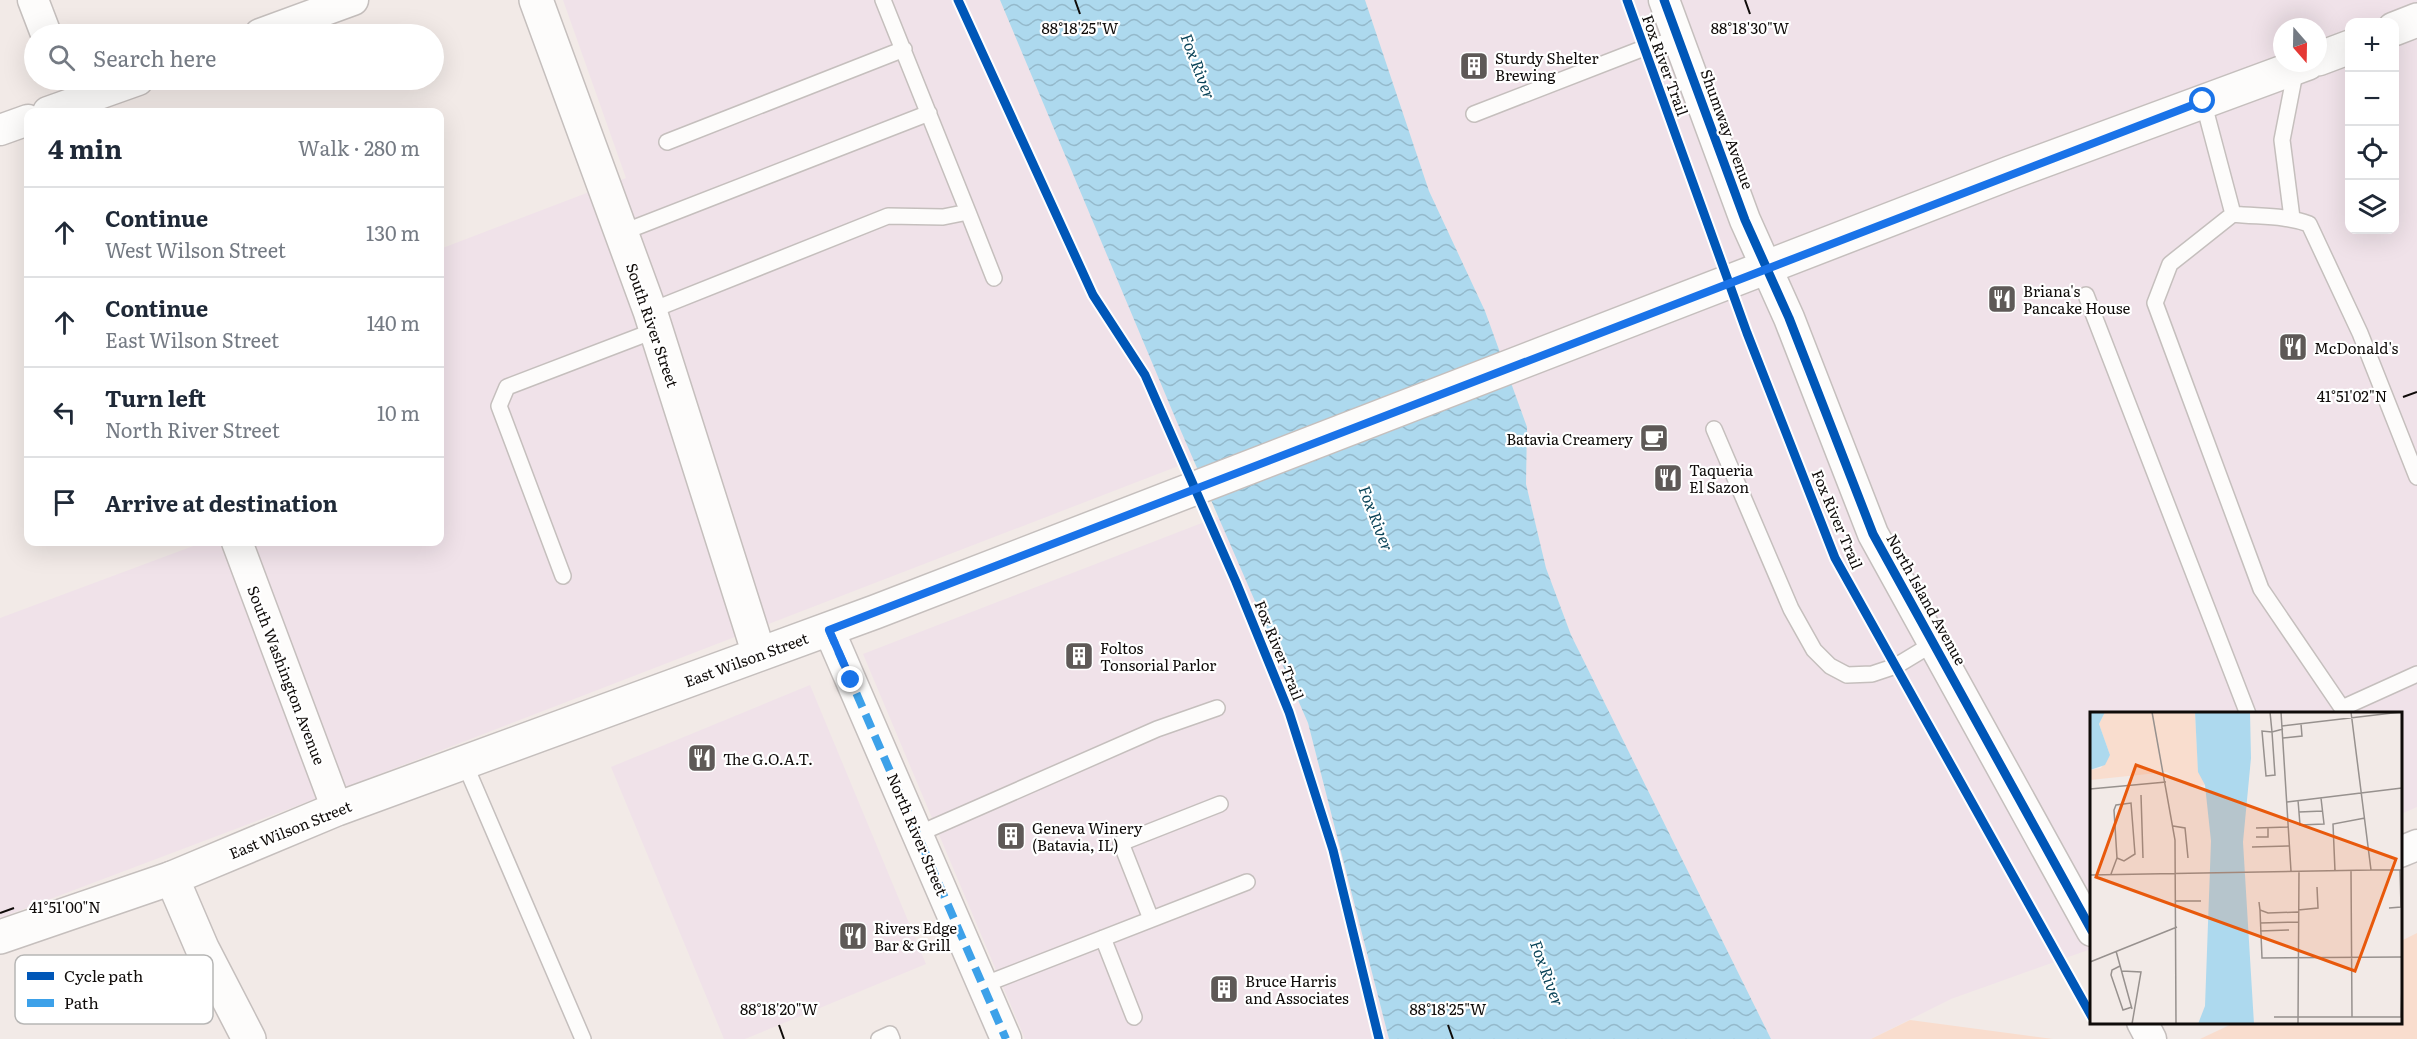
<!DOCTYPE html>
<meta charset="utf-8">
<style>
:root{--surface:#fff;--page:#f2f2f3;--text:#1f2937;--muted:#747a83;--line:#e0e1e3}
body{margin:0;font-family:Literata,serif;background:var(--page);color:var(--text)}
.controls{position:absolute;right:18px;top:18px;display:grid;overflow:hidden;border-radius:12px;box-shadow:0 6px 24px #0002}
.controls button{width:54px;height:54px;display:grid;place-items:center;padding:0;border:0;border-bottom:2px solid var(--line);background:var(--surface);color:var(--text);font:30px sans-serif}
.compass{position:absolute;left:2273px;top:18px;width:54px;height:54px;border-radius:50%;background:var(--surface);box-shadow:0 6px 24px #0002;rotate:160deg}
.stop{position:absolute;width:18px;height:18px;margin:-14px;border:4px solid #1a73e8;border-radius:50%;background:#fff}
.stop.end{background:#1a73e8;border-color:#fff;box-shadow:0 2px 6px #0008}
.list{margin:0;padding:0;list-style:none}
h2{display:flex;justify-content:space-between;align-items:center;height:78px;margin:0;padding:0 24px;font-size:26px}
h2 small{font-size:20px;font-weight:400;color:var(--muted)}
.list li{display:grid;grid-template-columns:39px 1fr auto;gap:18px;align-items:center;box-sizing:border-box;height:90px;padding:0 24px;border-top:2px solid var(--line)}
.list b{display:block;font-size:22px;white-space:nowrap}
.list p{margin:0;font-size:20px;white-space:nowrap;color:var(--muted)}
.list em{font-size:20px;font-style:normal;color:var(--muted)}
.icon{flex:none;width:33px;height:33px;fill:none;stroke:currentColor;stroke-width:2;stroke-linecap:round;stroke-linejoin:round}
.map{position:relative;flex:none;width:2417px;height:1039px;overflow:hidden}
.search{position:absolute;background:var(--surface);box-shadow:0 6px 24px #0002;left:24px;top:24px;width:420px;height:66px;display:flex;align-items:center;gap:15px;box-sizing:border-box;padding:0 21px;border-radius:33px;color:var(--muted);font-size:22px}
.panel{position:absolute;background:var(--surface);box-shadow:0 6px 24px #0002;left:24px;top:108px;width:420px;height:438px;border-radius:12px}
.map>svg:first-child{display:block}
.commercial{fill:#f0e2e9;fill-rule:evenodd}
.park{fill:#f9ddce}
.water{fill:url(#water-waves)}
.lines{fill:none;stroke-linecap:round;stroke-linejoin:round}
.service-casing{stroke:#c5bfbd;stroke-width:18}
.minor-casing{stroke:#c5bfbd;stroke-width:33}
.tertiary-casing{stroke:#c5bfbd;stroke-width:36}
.secondary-casing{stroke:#c5bfbd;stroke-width:36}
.service{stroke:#fdfcfb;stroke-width:15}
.minor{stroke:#fdfcfb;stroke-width:30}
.tertiary{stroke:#fdfcfb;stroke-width:33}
.secondary{stroke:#fdfcfb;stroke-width:33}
.quiet{stroke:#3da1e9;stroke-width:8;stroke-dasharray:15 8;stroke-linecap:butt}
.cycleway-casing{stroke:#fff;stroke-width:13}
.cycleway{stroke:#0057b8;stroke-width:9}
.route{stroke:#1a73e8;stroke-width:8}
.ticks{fill:none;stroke:#0f0b09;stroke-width:2}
.labels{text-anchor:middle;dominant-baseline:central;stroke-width:4.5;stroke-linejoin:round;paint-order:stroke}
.poi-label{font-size:15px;fill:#0f0b09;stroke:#fff;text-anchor:start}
.street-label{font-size:15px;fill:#0f0b09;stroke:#fff}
.water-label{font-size:16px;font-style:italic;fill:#084257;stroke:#fff}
.inset-road{fill:none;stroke:#97918e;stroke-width:1.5}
.view{fill:#e8590c;fill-opacity:0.15;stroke:#e8590c;stroke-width:3}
.inset-edge{fill:none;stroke:#0f0b09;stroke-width:3}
.key{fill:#fff;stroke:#b7b6b5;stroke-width:1.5}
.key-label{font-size:16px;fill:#0f0b09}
.ticks-label{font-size:15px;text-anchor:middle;fill:#0f0b09;stroke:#fff;stroke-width:4.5;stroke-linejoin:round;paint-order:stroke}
</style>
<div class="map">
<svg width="2417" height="1039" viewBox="0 0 2417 1039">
<defs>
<pattern id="water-waves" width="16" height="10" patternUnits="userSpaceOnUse" patternTransform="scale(1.5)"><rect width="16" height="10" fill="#add9ee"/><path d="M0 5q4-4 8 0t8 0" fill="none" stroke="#94b9cb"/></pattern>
</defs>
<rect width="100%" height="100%" fill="#f2eae7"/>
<path class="commercial" d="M 563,0 L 1000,0 L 1194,460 L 302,804 L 0,918 L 0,618 L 204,542 L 440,542 L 440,417 L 444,415 L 440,404 L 440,249 L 626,178 Z
M 1365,0 L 2417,0 L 2417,807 L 2401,814 L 2400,714 L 2092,714 L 2091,949 L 1951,999 L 1871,1039 L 1771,1039 L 1571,635 L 1546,568 L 1526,484 L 1527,427 L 1485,311 L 1429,191 ZM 2350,22 L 2394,22 L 2394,230 L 2350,230 ZM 2282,27 L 2318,27 L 2318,63 L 2282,63 Z
M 1220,516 L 1308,723 L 1389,1039 L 1025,1039 L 863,654 Z
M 810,685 L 926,964 L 745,1039 L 724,1039 L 611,767 Z"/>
<path class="park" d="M 2417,933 L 2417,1039 L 2200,1039 L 2234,1023 L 2400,1022 L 2401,941 Z
M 1910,1020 L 2053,1039 L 1871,1039 Z"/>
<path class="water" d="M 1000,0 L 1365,0 L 1429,191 L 1485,311 L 1527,427 L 1526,484 L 1546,568 L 1571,635 L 1771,1039 L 1389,1039 L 1308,723 L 1177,422 Z"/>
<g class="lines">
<g class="service-casing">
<path id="service" d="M 883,0 L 968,212
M 2203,101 L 2233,214
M 1474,114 L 1644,48 L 1678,39
M 667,142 L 904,49
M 2292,218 L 2282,140 L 2296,68
M 621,233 L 929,113
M 2086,295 L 2248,714
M 650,311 L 888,216 L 943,217 L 968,212 L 994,278
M 1714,429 L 1791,609 L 1814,650 L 1830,666 L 1847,675 L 1872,674 L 1896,666 L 1934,643
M 2417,477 L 2360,333 L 2309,224 C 2285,215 2258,217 2233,214 L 2170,264 L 2155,303 L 2261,589 L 2342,708 L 2417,674
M 563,576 L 499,406 L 507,387 L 656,330
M 464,762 L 583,1039
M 918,834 L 1157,729 L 1217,708
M 1151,919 L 1121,843 L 1220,804
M 1103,938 L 1134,1017
M 983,985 L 1247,882
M 879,1039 L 890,1034 L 892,1039"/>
</g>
<g class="minor-casing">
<path id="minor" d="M 33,0 L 46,34
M 1664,0 L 1745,220 L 1789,318 L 1873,534 L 2092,931
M 260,34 L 353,0
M 48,112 L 138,80
M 0,130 L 28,120
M 237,542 L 337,809
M 829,630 L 1006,1039
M 2400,852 L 2417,845
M 2142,1022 L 2151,1039"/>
</g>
<g class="tertiary-casing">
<path id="tertiary" d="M 0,937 L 172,878"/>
</g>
<g class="secondary-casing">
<path id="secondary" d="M 536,0 L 650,311 L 759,654
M 2394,29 L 2417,20
M 2318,59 L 2350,47
M 249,1039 L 202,948 L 172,878 L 337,809 L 875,612 L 2010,173 L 2308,63"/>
</g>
<use href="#service" class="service"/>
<use href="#minor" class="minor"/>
<use href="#tertiary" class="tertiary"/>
<use href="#secondary" class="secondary"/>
<path class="quiet" d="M 829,630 L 1006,1039"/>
<g class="cycleway-casing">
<path id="cycleway" d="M 958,0 L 1093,295 L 1145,375 L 1236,582 L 1289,712 L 1333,850 L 1379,1039
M 1627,0 L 1747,333 L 1835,558 L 2092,1017
M 1664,0 L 1745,220 L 1789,318 L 1873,534 L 2092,931"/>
</g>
<use href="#cycleway" class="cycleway"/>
</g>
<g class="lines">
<path class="route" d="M 851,680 L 829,630 L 2203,101"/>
</g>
<path class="ticks" d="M 1075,0 L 1080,14M 1745,0 L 1750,14M 2403,397 L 2417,392M 0,913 L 14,908M 779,1025 L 784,1039M 1448,1025 L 1453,1039"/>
<defs>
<g id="building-square" transform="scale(1.5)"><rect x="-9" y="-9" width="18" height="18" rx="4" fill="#5e5957" stroke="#fff"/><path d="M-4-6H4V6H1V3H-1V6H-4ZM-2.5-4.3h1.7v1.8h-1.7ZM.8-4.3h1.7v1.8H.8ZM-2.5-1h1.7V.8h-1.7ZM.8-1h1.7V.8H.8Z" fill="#fff"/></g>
<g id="restaurant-square" transform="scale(1.5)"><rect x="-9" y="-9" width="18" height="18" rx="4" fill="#5e5957" stroke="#fff"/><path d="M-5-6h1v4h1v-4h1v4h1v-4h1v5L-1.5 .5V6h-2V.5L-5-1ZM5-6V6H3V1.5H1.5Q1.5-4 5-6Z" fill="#fff"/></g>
<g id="cafe-square" transform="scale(1.5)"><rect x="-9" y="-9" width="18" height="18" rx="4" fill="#5e5957" stroke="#fff"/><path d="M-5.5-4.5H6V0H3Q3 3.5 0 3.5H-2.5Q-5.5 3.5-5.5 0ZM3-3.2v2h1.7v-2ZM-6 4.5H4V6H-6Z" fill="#fff"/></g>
</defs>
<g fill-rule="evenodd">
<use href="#building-square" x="1474" y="66"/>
<use href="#restaurant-square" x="2002" y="299"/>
<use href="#restaurant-square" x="2293" y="347"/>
<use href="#cafe-square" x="1654" y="438"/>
<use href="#restaurant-square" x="1668" y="478"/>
<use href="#building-square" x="1079" y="656"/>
<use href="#restaurant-square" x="702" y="758"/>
<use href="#building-square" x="1011" y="836"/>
<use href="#restaurant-square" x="853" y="936"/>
<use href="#building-square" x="1224" y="989"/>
</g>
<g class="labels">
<g class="poi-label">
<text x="1495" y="57">Sturdy Shelter<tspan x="1495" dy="17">Brewing</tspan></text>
<text x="2023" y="290">Briana's<tspan x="2023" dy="17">Pancake House</tspan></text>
<text x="2314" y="347">McDonald's</text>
<text x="1633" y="438" text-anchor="end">Batavia Creamery</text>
<text x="1689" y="469">Taqueria<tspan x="1689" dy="17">El Sazon</tspan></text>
<text x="1100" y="647">Foltos<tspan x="1100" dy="17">Tonsorial Parlor</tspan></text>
<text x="723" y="758">The G.O.A.T.</text>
<text x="1032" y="827">Geneva Winery<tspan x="1032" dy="17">(Batavia, IL)</tspan></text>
<text x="874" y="927">Rivers Edge<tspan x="874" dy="17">Bar &amp; Grill</tspan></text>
<text x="1245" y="980">Bruce Harris<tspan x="1245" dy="17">and Associates</tspan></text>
</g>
<g class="street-label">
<text transform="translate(1666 65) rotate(70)">Fox River Trail</text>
<text transform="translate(1728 129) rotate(70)">Shumway Avenue</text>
<text transform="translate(653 325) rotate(71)">South River Street</text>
<text transform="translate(1838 519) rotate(67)">Fox River Trail</text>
<text transform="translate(1927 599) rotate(61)">North Island Avenue</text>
<text transform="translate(1280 650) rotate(68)">Fox River Trail</text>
<text transform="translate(746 659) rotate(-20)">East Wilson Street</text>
<text transform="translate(287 675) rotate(69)">South Washington Avenue</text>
<text transform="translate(290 829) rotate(-22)">East Wilson Street</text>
<text transform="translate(918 834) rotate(67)">North River Street</text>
</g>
<g class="water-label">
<text transform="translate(1199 66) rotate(69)">Fox River</text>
<text transform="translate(1377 518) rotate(69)">Fox River</text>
<text transform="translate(1548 973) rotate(70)">Fox River</text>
</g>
</g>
<g transform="translate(2090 712)">
<rect width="312" height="312" fill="#f2eae7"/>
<path d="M 15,0 L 105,0 L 108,54 L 115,73 L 100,75 L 77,60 L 0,68 L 0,58 L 11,56 L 20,43 L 9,12 Z" fill="#f9ddce"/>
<path d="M 0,0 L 15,0 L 9,12 L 20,43 L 15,53 L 0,58 ZM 105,0 L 160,0 L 161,46 L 153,130 L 164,312 L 108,312 L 115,294 L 121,129 L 115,73 L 108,60 Z" fill="#add9ee"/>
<path class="inset-road" d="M 62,0 L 85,128 L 86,312M 180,0 L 182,20 L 185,63 L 176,64 L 172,19 L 182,20 L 193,17M 191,0 L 201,159M 192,14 L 311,0M 193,26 L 212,24 L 211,12M 0,77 L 76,70M 51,83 L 53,146M 208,88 L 210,113 L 234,112 L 231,86M 197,90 L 312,76M 209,100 L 233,99M 83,114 L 95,116 L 98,146M 166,116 L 198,115M 166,125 L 178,125 L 178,115M 162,135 L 199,134M 281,158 L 312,158M 245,159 L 243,112 L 275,106M 261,159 L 262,305M 21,162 L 27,146 L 24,98 L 26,93 L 41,91 L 45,142 L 34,149 L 27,146M 0,163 L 281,158 L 261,0M 86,189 L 111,189M 169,190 L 170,198 L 178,201 L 208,200M 299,196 L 311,195 L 310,158M 170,198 L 172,246 L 312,245M 208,198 L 228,196 L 227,175M 170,211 L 208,210M 170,219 L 199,218M 26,239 L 42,297M 0,250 L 87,215M 30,254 L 22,258 L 21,263 L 33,298 L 42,295M 32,259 L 51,260 L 42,312M 184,305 L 312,305M 311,305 L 312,273M 208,312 L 209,159"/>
<path class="view" d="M 46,53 L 306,147 L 265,259 L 6,165 Z"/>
<rect width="312" height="312" class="inset-edge"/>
</g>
<rect x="15" y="955" width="198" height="69" rx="9" class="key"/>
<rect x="27" y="972" width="27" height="8" fill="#0057b8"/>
<rect x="27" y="999" width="27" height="8" fill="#3da1e9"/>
<g class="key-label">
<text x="64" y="982">Cycle path</text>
<text x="64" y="1009">Path</text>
</g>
<g class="ticks-label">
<text x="1080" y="34">88°18'25"W</text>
<text x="1750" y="34">88°18'30"W</text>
<text x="2352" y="402">41°51'02"N</text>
<text x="65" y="913">41°51'00"N</text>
<text x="779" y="1015">88°18'20"W</text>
<text x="1448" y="1015">88°18'25"W</text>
</g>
</svg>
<div class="controls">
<button>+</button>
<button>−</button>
<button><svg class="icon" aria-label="locate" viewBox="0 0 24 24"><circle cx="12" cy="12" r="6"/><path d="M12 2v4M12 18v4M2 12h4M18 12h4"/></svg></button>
<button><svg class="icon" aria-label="layers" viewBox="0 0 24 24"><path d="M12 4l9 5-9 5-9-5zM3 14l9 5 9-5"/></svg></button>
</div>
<svg class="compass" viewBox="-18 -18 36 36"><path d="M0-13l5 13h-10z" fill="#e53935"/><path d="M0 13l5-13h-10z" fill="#747a83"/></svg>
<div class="stop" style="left:2203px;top:101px"></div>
<div class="stop end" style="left:851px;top:680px"></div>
<div class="search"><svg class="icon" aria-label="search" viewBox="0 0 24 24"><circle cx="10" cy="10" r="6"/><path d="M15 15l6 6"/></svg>Search here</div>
<section class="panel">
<h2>4 min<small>Walk · 280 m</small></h2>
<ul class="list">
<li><svg class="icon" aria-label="ahead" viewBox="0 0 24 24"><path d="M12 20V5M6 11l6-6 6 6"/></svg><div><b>Continue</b><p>West Wilson Street</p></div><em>130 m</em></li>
<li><svg class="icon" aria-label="ahead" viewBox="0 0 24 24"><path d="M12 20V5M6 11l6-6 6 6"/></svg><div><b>Continue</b><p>East Wilson Street</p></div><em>140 m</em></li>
<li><svg class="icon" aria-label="left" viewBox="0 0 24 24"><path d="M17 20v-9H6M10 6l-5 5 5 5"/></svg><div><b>Turn left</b><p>North River Street</p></div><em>10 m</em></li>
<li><svg class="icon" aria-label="arrive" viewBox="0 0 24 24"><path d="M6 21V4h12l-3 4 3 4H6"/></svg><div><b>Arrive at destination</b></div></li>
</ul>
</section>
</div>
